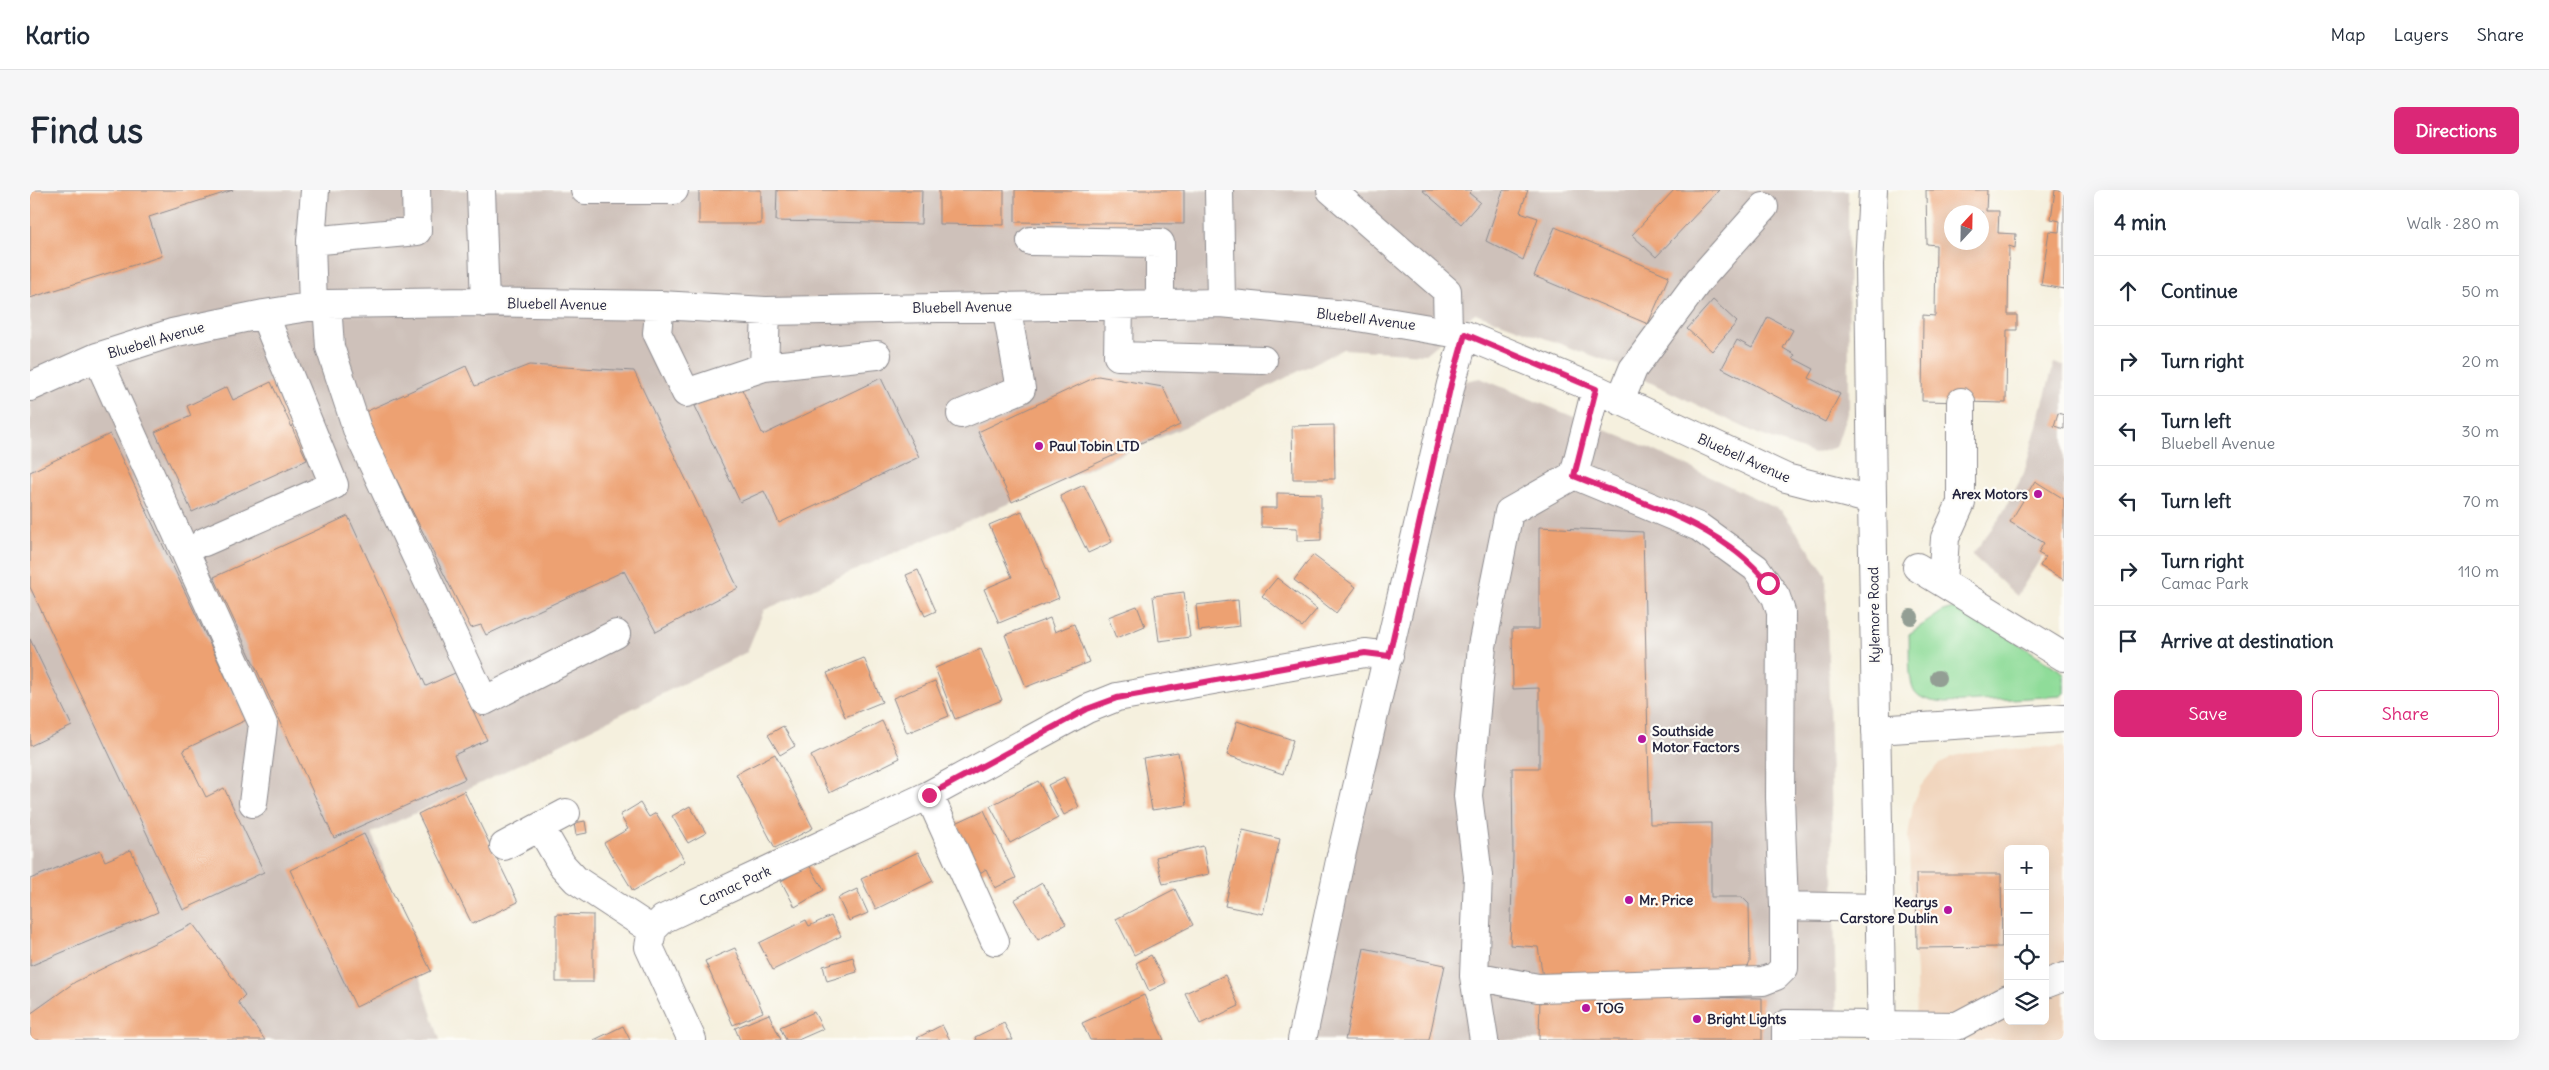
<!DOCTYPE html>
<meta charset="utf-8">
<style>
:root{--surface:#fff;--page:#f6f6f7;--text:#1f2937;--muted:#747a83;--line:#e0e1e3;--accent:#db2777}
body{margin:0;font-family:Delius,sans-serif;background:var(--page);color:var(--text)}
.controls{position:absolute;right:15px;bottom:15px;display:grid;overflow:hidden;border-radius:8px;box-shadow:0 5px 20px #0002}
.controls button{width:45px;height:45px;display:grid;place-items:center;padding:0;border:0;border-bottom:1px solid var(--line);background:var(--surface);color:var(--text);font:25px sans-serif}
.compass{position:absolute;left:1914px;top:15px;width:45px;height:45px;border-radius:50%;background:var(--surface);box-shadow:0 5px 20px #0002;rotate:22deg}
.stop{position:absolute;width:15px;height:15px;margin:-11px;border:4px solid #db2777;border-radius:50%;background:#fff}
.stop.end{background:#db2777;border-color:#fff;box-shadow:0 1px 5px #0008}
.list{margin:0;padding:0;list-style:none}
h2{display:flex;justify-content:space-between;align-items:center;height:65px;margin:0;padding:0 20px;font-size:21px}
h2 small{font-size:16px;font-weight:400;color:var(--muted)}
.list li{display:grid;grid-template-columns:32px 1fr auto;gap:15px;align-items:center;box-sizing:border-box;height:70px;padding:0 20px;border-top:1px solid var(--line)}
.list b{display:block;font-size:19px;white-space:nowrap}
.list p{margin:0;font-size:16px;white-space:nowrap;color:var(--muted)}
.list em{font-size:16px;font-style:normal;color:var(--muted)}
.actions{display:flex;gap:10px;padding:15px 20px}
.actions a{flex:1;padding:11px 0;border:1px solid var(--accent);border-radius:8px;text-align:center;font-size:18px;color:var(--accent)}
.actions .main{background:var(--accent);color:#fff}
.icon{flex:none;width:28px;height:28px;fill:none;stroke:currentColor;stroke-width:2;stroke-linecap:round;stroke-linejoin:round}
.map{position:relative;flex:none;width:2034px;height:850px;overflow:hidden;border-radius:8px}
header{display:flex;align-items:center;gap:30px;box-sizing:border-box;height:70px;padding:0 25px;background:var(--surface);border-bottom:1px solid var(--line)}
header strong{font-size:24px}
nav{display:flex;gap:28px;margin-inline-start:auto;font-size:18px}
.intro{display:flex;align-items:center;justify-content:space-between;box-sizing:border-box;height:120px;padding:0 30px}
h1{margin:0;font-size:35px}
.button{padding:12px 22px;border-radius:8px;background:var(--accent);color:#fff;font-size:18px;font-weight:700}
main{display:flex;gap:30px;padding:0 30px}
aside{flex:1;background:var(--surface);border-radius:8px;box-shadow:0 5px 20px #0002}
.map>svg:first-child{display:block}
.built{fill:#f1d5bd;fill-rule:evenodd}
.industrial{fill:#cec1ba}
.green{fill:#8fdc99;stroke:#587f6a}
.building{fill:#eda172;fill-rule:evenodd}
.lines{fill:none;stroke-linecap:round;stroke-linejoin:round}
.minor-casing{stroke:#8c898c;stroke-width:30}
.major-casing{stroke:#8c898c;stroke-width:30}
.minor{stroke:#fff;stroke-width:28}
.major{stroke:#fff;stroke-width:28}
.tree{fill:#939e94}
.route{stroke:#db2777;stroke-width:6}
.poi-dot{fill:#b5179e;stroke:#fdfcf7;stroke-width:2}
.labels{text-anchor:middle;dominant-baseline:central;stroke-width:4.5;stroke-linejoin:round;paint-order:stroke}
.street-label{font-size:14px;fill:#22223b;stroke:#fdfcf7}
.poi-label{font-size:14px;font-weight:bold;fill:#22223b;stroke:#fdfcf7;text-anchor:start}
</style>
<header>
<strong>Kartio</strong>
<nav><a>Map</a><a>Layers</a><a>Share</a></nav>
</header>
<div class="intro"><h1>Find us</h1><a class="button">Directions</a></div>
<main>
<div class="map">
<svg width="2034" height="850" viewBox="0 0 2034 850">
<rect width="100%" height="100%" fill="#fdfcf7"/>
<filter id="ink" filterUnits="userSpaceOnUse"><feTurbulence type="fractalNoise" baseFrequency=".02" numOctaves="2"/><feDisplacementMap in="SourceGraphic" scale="10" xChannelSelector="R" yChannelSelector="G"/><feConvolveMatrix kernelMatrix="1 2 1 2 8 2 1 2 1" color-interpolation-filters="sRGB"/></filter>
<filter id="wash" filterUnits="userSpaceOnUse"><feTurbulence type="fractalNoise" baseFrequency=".0096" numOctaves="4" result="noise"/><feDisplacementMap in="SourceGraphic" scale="20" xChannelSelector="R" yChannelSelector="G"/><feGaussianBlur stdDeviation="1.12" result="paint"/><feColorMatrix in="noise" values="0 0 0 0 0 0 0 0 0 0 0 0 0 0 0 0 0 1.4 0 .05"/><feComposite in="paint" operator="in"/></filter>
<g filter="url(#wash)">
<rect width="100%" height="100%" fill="#f5f0de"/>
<path class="built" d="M 2034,556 L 2034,850 L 1887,850 L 1886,783 L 1878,647 L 1883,615 L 1890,597 L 1906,577 L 1921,567 L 1941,562 ZM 1978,659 L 2015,659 L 2015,831 L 1978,831 Z"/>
<path class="industrial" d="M 0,0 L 1818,0 L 1819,217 L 1806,257 L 1784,264 L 1728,244 L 1613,189 L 1594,177 L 1445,123 L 1395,164 L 1313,159 L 1182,225 L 734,420 L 717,462 L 447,595 L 342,643 L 410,850 L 0,850 Z
M 2024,173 L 2034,176 L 2034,331 L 1987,406 L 1942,365 L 1971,326 L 1994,283 Z
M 1450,188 L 1619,258 L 1752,321 L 1796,384 L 1807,850 L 1270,850 L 1421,194 Z"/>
<path class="green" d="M 1923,418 L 1936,421 L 1948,427 L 2034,483 L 2034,503 L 2031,506 L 1916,513 C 1907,512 1893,511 1886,503 C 1877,493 1880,458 1879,444 L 1913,421 Z"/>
<g id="blocks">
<path class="building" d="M 0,0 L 203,0 L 119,27 L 132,66 L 0,108 Z
M 669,0 L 731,0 L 731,34 L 669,34 Z
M 747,0 L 892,0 L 891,34 L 746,31 Z
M 909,0 L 974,0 L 974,35 L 909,34 Z
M 985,0 L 1154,0 L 1154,34 L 985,32 Z
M 1392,0 L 1442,0 L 1439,3 L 1450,12 L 1431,34 Z
M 1473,0 L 1498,0 L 1490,22 L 1508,28 L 1493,70 L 1456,51 Z
M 1644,0 L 1689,0 L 1626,67 L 1602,45 Z
M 1896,0 L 1957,0 L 1956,21 L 1969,21 L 1968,43 L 1986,44 L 1985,58 L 1979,56 L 1978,125 L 1987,125 L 1987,140 L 1977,140 L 1976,213 L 1892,211 L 1893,125 L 1905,126 L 1906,55 L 1897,54 ZM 1922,22 L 1952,22 L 1952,52 L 1922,52 Z
M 2025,0 L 2034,0 L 2034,99 L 2011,95 L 2019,41 L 2029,42 L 2030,31 L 2021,29 Z
M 1525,37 L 1639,86 L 1618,134 L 1504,86 Z
M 1683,110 L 1707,132 L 1682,161 L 1657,139 Z
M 1738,127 L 1763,140 L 1753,158 L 1765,165 L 1763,168 L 1784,179 L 1779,188 L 1810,204 L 1795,232 L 1692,178 L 1707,150 L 1722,158 Z
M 499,175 L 604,181 L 708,398 L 626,442 L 594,381 L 456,445 L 451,435 L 441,438 L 333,223 L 436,176 L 445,196 Z
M 1068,186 L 1133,197 L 1150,235 L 982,312 L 948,242 Z
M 851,188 L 889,267 L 749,333 L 734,301 L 710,312 L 665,216 L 710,195 L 733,245 Z
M 241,192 L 277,270 L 162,322 L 125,242 L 161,226 L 157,216 L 197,197 L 203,210 Z
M 2028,223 L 2034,225 L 2034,239 L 2024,236 Z
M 1304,235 L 1305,289 L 1263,289 L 1262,236 Z
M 80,244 L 216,530 L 153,560 L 176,607 L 194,598 L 234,682 L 153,720 L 0,397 L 0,282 Z
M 2005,291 L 2034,309 L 2034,390 L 2010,376 L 2015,367 L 2008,363 L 2014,353 L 1980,332 Z
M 1054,295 L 1082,352 L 1058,363 L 1030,306 Z
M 1247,303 L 1291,304 L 1291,350 L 1267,351 L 1267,338 L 1231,337 L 1231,318 L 1247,318 Z
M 992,321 L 1029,408 L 969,433 L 954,399 L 982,387 L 959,335 Z
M 318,326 L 396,496 L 425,483 L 457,550 L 424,565 L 435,589 L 304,648 L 184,387 Z
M 1509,337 L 1613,342 L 1620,634 L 1681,633 L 1681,707 L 1712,707 L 1719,714 L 1720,772 L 1715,783 L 1513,787 L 1508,757 L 1480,755 L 1483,667 L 1482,578 L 1509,578 L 1509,498 L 1483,499 L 1482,439 L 1509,439 Z
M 1283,365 L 1326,397 L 1306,423 L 1264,390 Z
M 888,380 L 906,421 L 895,426 L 876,385 Z
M 1247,388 L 1287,419 L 1272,437 L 1232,406 Z
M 1154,402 L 1160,447 L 1129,451 L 1123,406 Z
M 1208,410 L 1210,436 L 1169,441 L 1166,415 Z
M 1107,416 L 1115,436 L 1086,448 L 1078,427 Z
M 1020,428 L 1025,442 L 1044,434 L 1059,472 L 996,497 L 975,445 Z
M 0,449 L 42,536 L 0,556 Z
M 951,459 L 972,510 L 925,529 L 905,478 Z
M 834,468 L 852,512 L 815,527 L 797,483 Z
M 905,491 L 919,526 L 877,543 L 863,508 Z
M 852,531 L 870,568 L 799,603 L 781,566 Z
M 1207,531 L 1263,550 L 1253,584 L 1197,565 Z
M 753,536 L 765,556 L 750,565 L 738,545 Z
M 1148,562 L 1157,615 L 1122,620 L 1113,568 Z
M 745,564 L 783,638 L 745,658 L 706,584 Z
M 1034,587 L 1049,617 L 1034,625 L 1018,595 Z
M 1008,591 L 1028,628 L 980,653 L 960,616 Z
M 434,601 L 488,712 L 442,734 L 388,624 Z
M 610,613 L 619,627 L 626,623 L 655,671 L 603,701 L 574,653 L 598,639 L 590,625 Z
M 660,616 L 676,643 L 658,653 L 642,626 Z
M 954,620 L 986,688 L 965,698 L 956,679 L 950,683 L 926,633 Z
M 555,631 L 557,643 L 546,645 L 544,633 Z
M 1213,640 L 1250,649 L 1233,724 L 1195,716 Z
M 334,644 L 401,781 L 326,817 L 260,680 Z
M 1173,656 L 1179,684 L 1133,694 L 1126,667 Z
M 70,660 L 75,671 L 101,660 L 128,722 L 0,776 L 0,689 Z
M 888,662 L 903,691 L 846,719 L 831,689 Z
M 779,675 L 794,700 L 765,717 L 751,691 Z
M 1886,684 L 1971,684 L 1972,757 L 1887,758 Z
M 1012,693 L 1036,734 L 1008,750 L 984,710 Z
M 827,699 L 838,723 L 819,731 L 808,708 Z
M 1145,699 L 1163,735 L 1104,765 L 1086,729 Z
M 526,724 L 563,725 L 563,792 L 526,792 Z
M 801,726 L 811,746 L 743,780 L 729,753 L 776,730 L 779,736 Z
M 163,734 L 215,805 L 208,812 L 235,850 L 0,850 L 0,824 L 45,792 Z
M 705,758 L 733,822 L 703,835 L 675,771 Z
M 1334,758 L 1415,775 L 1399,850 L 1315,850 Z
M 1121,765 L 1136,793 L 1119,801 L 1106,773 Z
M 823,767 L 827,782 L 797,791 L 793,776 Z
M 1195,785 L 1209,816 L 1170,834 L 1155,803 Z
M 1114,805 L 1134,850 L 1060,850 L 1052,833 Z
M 1510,805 L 1732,808 L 1732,850 L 1509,850 Z
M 784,822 L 793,839 L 768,850 L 756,850 L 750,837 Z
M 739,824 L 751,850 L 710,850 L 705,838 Z
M 974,833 L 983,850 L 946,850 L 945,847 Z
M 912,835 L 920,850 L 888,850 L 887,848 Z
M 593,836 L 600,850 L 564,850 Z"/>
</g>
</g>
<g filter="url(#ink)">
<use href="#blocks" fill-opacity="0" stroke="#8c898c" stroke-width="1"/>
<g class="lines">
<g class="minor-casing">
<path id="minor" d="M 451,0 L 455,113
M 555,0 L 644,0
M 1189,0 L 1191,113
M 1301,0 L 1417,101 L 1418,140
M 281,51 L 387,41 L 386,0
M 1001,51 L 1130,53 L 1130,114
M 297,114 L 300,157 L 328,242 L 454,511 L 586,444
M 1089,114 L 1088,166 L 1233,170
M 630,115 L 627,143 L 656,203 L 734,177 L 736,121
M 283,117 L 281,51 L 285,0
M 67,167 L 233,534 L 223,613
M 734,177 L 847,165
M 0,197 L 67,167 L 142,143 L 234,124 L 297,114 L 441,112 L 630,115 L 736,121 L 1191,113 L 1316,125 L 1435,145 L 1566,199 L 1756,288 L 1842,310
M 1590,211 L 1603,179 L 1669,90 L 1734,17
M 931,224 L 991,199 L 976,116
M 1544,285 L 1669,337 L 1726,378 L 1746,407 L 1751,422 L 1750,608 L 1754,716 L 1849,718
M 174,352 L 304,295 L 234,124
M 1887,377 L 2034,467
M 1912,392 L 1915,348 L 1931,313 L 1931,212
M 1846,540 L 2034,528
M 899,605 L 965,751
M 510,637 L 532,675 L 546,690 L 622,740
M 474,656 L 536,623
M 1444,786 L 1508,798 L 1733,791 L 1746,786 L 1754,778 L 1754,716
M 2015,794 L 2034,787
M 662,850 L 619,757 L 622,740 L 633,729 L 899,605 L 1057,519 L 1087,507 L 1335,463 L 1359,466
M 1272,850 L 1311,666 L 1421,194 L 1435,145
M 1454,850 L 1444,786 L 1448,686 L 1438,606 L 1452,456 L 1479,322 L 1544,285 L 1566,199
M 1756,850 L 1756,834 L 1927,836 L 1978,809"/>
</g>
<g class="major-casing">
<path id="major" d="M 1843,0 L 1839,74 L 1842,310 L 1852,850"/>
</g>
<use href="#minor" class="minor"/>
<use href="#major" class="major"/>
</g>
<g class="tree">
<circle cx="1881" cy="427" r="8"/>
<circle cx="1908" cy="488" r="8"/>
</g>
</g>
<g class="lines" filter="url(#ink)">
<path class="route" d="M 899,605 L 1057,519 L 1087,508 L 1335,463 L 1359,466 L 1421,194 L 1435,144 L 1566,199 L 1544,286 C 1611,313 1692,334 1738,393"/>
</g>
<g class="poi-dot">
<circle cx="1009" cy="256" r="5"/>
<circle cx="2008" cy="304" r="5"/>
<circle cx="1612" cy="549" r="5"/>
<circle cx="1599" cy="710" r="5"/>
<circle cx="1918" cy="720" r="5"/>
<circle cx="1556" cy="818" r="5"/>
<circle cx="1667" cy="829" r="5"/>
</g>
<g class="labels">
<g class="street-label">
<text transform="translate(527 114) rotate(1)">Bluebell Avenue</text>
<text transform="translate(932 117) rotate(-1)">Bluebell Avenue</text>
<text transform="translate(1336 129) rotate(7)">Bluebell Avenue</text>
<text transform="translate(126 150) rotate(-16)">Bluebell Avenue</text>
<text transform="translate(1714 268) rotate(24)">Bluebell Avenue</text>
<text transform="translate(1844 425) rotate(-91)">Kylemore Road</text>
<text transform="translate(705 696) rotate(-25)">Camac Park</text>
</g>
<g class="poi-label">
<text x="1019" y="256">Paul Tobin LTD</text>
<text x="1998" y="304" text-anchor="end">Arex Motors</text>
<text x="1622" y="541">Southside<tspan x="1622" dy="16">Motor Factors</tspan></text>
<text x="1609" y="710">Mr. Price</text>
<text x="1908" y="712" text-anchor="end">Kearys<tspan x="1908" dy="16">Carstore Dublin</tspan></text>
<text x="1566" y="818">TOG</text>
<text x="1677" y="829">Bright Lights</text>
</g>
</g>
</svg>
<div class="controls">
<button>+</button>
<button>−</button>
<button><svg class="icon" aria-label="locate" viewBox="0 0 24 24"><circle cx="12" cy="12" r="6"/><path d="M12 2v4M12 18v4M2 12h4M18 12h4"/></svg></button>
<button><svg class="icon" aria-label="layers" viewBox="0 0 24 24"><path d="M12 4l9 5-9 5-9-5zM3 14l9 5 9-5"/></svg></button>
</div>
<svg class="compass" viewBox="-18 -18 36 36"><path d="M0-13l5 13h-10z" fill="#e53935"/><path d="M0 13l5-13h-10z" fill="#747a83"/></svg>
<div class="stop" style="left:1738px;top:393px"></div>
<div class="stop end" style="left:899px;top:605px"></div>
</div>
<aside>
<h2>4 min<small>Walk · 280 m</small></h2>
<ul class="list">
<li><svg class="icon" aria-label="ahead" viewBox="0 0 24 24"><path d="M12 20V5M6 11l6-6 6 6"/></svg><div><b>Continue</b></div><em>50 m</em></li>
<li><svg class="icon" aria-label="right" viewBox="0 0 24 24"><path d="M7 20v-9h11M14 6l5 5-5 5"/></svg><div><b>Turn right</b></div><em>20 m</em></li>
<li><svg class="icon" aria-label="left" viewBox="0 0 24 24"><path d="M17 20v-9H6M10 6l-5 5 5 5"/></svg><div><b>Turn left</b><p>Bluebell Avenue</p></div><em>30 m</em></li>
<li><svg class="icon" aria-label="left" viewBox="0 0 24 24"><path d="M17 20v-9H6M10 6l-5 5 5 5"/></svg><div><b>Turn left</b></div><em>70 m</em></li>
<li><svg class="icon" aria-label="right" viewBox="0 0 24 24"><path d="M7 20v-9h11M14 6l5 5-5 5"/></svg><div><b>Turn right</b><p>Camac Park</p></div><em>110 m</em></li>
<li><svg class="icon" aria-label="arrive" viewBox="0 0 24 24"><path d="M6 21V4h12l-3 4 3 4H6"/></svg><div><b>Arrive at destination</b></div></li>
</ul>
<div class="actions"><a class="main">Save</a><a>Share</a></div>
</aside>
</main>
